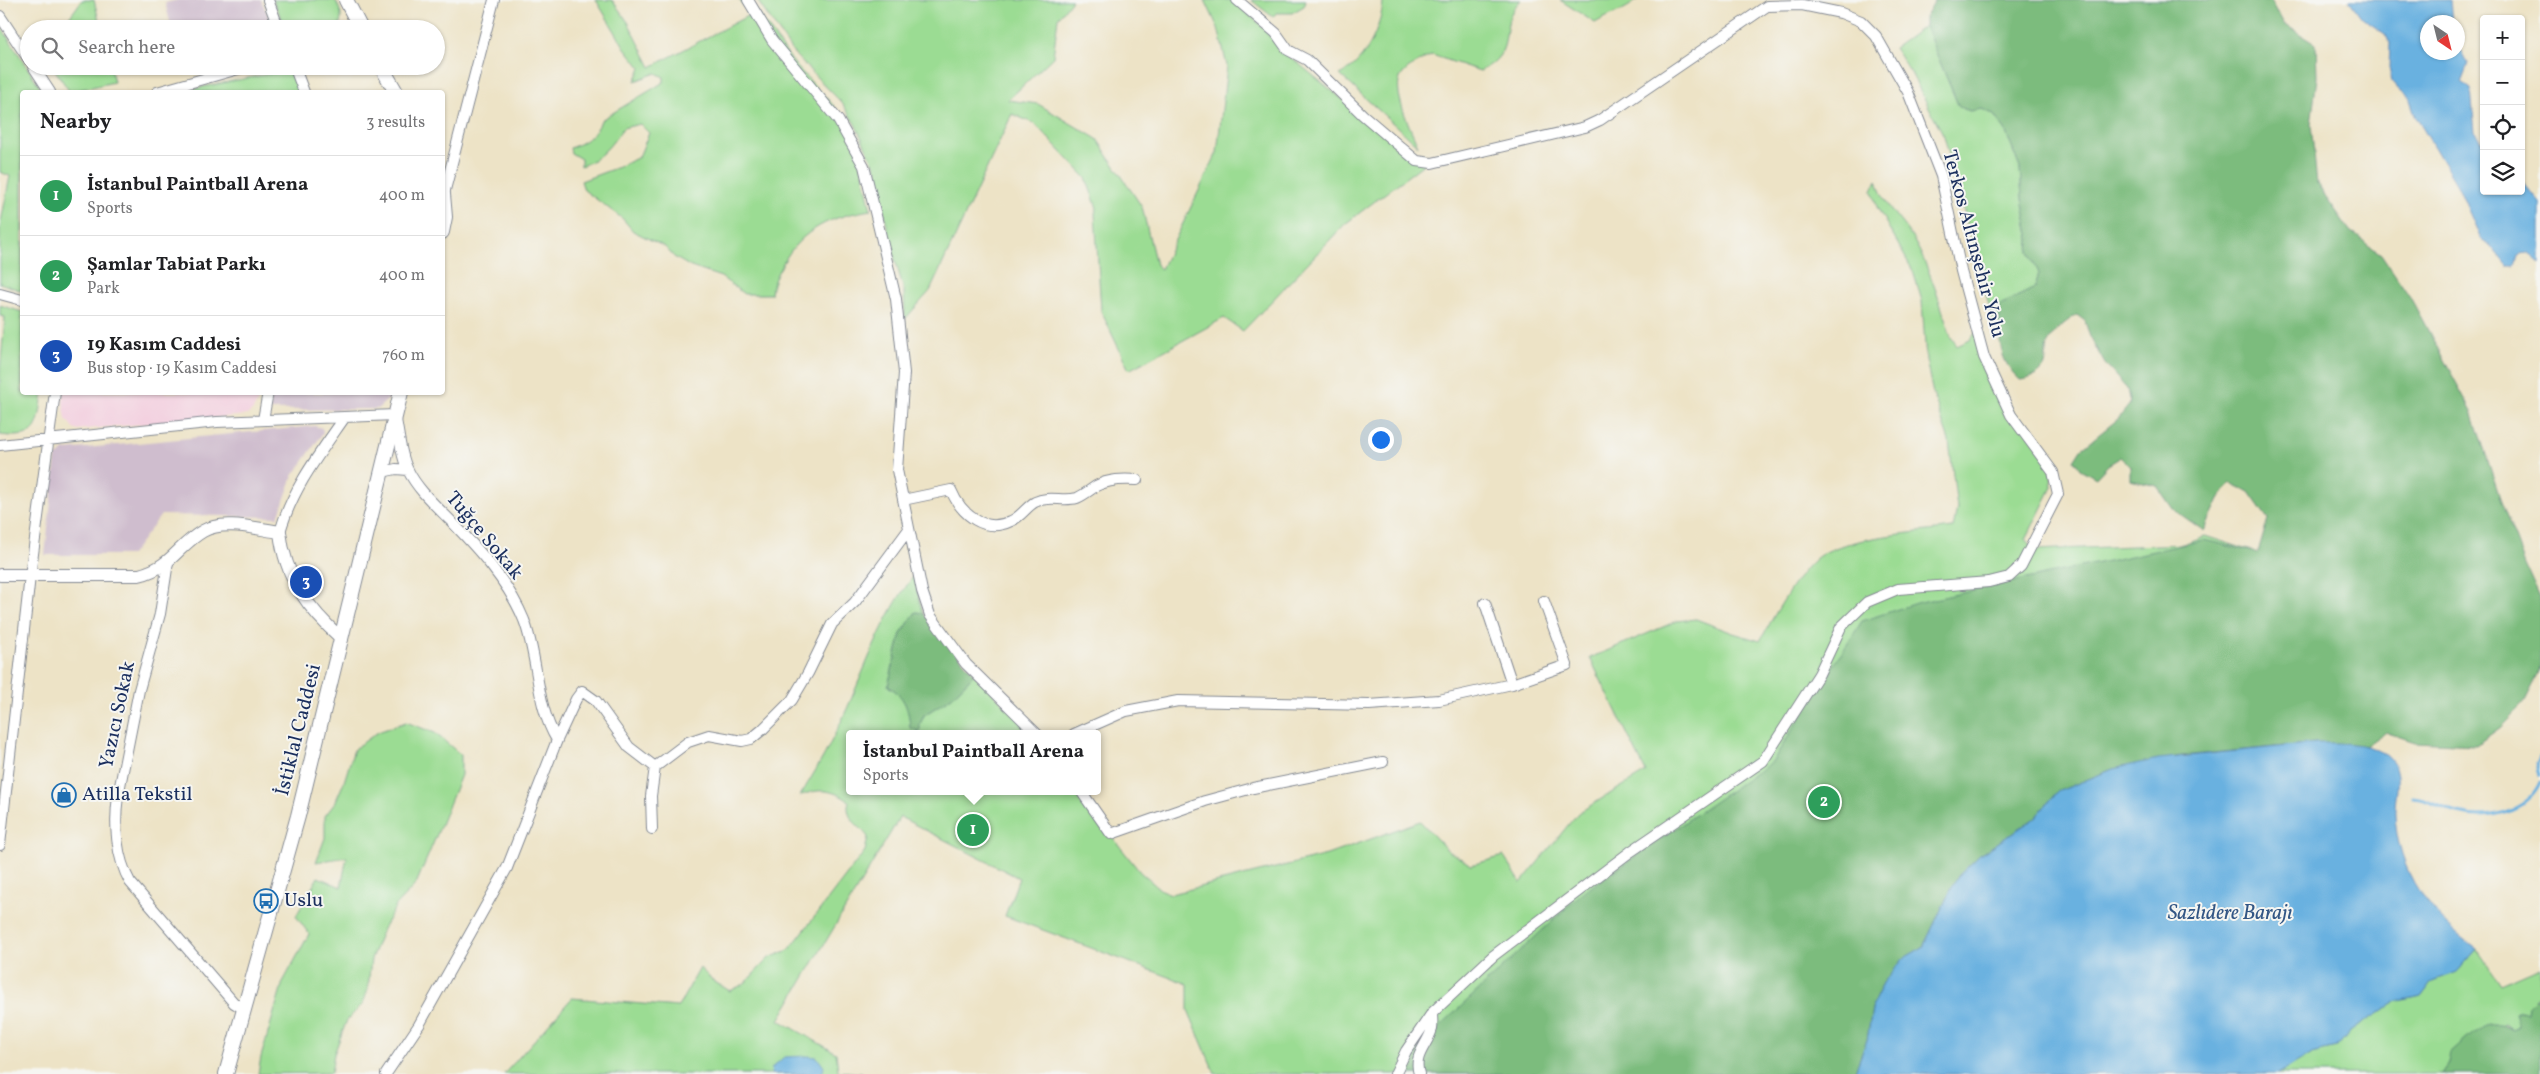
<!DOCTYPE html>
<meta charset="utf-8">
<style>
:root{--surface:#fff;--page:#f2f2f2;--text:#202124;--muted:#757577;--line:#e0e0e0;--accent:#db2777}
body{margin:0;font-family:Vollkorn,serif;background:var(--page);color:var(--text)}
.controls{position:absolute;right:15px;top:15px;display:grid;overflow:hidden;border-radius:5px;box-shadow:0 1px 4px #0004}
.controls button{width:45px;height:45px;display:grid;place-items:center;padding:0;border:0;border-bottom:1px solid var(--line);background:var(--surface);color:var(--text);font:25px sans-serif}
.compass{position:absolute;left:2420px;top:15px;width:45px;height:45px;border-radius:50%;background:var(--surface);box-shadow:0 1px 4px #0004;rotate:145deg}
.you{position:absolute;left:1380px;top:439px;width:18px;height:18px;margin:-12px;border:4px solid #fff;border-radius:50%;background:#1a73e8;box-shadow:0 0 0 8px #1a73e833}
.badge{display:grid;place-items:center;width:32px;height:32px;border-radius:50%;background:var(--accent);color:#fff;font-size:16px;font-weight:700}
.pin{position:absolute;translate:-50% -50%;border:2px solid #fff;box-shadow:0 1px 5px #0006}
.popup{position:absolute;left:846px;top:730px;width:255px;height:65px;box-sizing:border-box;display:grid;place-content:center;border-radius:5px;background:var(--surface);filter:drop-shadow(0 1px 4px #0005);font-size:16px;white-space:nowrap;color:var(--muted)}
.popup b{font-size:19px;color:var(--text)}
.popup::after{content:'';position:absolute;left:50%;top:100%;margin-left:-10px;border:10px solid transparent;border-top-color:var(--surface)}
.list{margin:0;padding:0;list-style:none}
h2{display:flex;justify-content:space-between;align-items:center;height:65px;margin:0;padding:0 20px;font-size:21px}
h2 small{font-size:16px;font-weight:400;color:var(--muted)}
.list li{display:grid;grid-template-columns:32px 1fr auto;gap:15px;align-items:center;box-sizing:border-box;height:80px;padding:0 20px;border-top:1px solid var(--line)}
.list b{display:block;font-size:19px;white-space:nowrap}
.list p{margin:0;font-size:16px;white-space:nowrap;color:var(--muted)}
.list em{font-size:16px;font-style:normal;color:var(--muted)}
.icon{flex:none;width:28px;height:28px;fill:none;stroke:currentColor;stroke-width:2;stroke-linecap:round;stroke-linejoin:round}
.map{position:relative;flex:none;width:2540px;height:1074px;overflow:hidden}
.search{position:absolute;background:var(--surface);box-shadow:0 1px 4px #0004;left:20px;top:20px;width:425px;height:55px;display:flex;align-items:center;gap:12px;box-sizing:border-box;padding:0 18px;border-radius:28px;color:var(--muted);font-size:19px}
.panel{position:absolute;background:var(--surface);box-shadow:0 1px 4px #0004;left:20px;top:90px;width:425px;height:305px;border-radius:5px}
.map>svg:first-child{display:block}
.built{fill:#f3cfdf}
.industrial{fill:#cfbdce}
.green{fill:#9bdc93;stroke:#5b8678}
.forest{fill:#7cbc7d;stroke:#4c766e}
.water{fill:#69b1e0;stroke:#42709f}
.lines{fill:none;stroke-linecap:round;stroke-linejoin:round}
.stream{stroke:#69b1e0;stroke-width:3}
.minor-casing{stroke:#848992;stroke-width:12}
.tertiary-casing{stroke:#848992;stroke-width:14}
.secondary-casing{stroke:#848992;stroke-width:16}
.minor{stroke:#fff;stroke-width:10}
.tertiary{stroke:#fff;stroke-width:12}
.secondary{stroke:#fff;stroke-width:14}
.labels{text-anchor:middle;dominant-baseline:central;stroke-width:4;stroke-linejoin:round;paint-order:stroke}
.street-label{font-size:20px;fill:#1b2f5e;stroke:#f6f6f2}
.poi-label{font-size:20px;fill:#1b2f5e;stroke:#f6f6f2;text-anchor:start}
.water-label{font-size:21px;font-style:italic;fill:#325685;stroke:#f6f6f2}
</style>
<div class="map">
<svg width="2540" height="1074" viewBox="0 0 2540 1074">
<rect width="100%" height="100%" fill="#f6f6f2"/>
<filter id="ink" filterUnits="userSpaceOnUse"><feTurbulence type="fractalNoise" baseFrequency=".02" numOctaves="2"/><feDisplacementMap in="SourceGraphic" scale="10" xChannelSelector="R" yChannelSelector="G"/><feConvolveMatrix kernelMatrix="1 2 1 2 8 2 1 2 1" color-interpolation-filters="sRGB"/></filter>
<filter id="wash" filterUnits="userSpaceOnUse"><feTurbulence type="fractalNoise" baseFrequency=".0096" numOctaves="4" result="noise"/><feDisplacementMap in="SourceGraphic" scale="20" xChannelSelector="R" yChannelSelector="G"/><feGaussianBlur stdDeviation="1.12" result="paint"/><feColorMatrix in="noise" values="0 0 0 0 0 0 0 0 0 0 0 0 0 0 0 0 0 1.4 0 .05"/><feComposite in="paint" operator="in"/></filter>
<g filter="url(#wash)">
<rect width="100%" height="100%" fill="#ede3c6"/>
<path class="built" d="M 64,392 L 262,393 L 253,410 L 247,415 L 75,430 L 66,419 L 63,402 Z"/>
<path class="industrial" d="M 178,0 L 261,0 L 274,29 L 172,29 L 165,3 Z
M 272,393 L 393,393 L 392,396 L 377,409 L 270,410 Z
M 315,426 L 322,428 L 323,433 L 293,476 L 278,517 L 161,515 L 131,555 L 45,555 L 56,457 L 65,450 Z"/>
<path class="green" d="M 82,0 L 94,0 L 101,29 L 61,29 Z
M 273,0 L 335,0 C 341,10 344,19 337,29 L 286,29 Z
M 596,0 L 612,0 L 628,22 L 651,67 L 751,14 L 739,0 L 748,0 L 796,66 L 834,106 L 857,145 L 871,210 C 832,216 801,229 782,265 C 776,275 772,283 771,294 L 744,294 L 721,277 L 691,267 L 674,257 L 665,247 L 633,231 L 623,219 L 584,190 L 581,181 L 621,166 L 639,157 L 649,133 L 640,124 L 623,128 C 611,145 601,159 581,166 L 581,159 L 571,153 L 570,148 C 583,143 597,135 601,120 L 664,82 L 664,77 L 656,73 L 635,81 L 641,68 L 625,48 Z
M 757,0 L 1072,0 L 1058,18 L 1053,57 L 1008,100 L 1038,104 L 1097,139 L 1142,207 L 1156,265 L 1161,269 L 1217,153 L 1227,66 L 1218,28 L 1205,0 L 1230,0 L 1256,20 L 1283,51 L 1390,138 L 1415,155 L 1429,160 L 1345,224 L 1243,331 L 1224,318 L 1129,370 L 1101,311 L 1095,213 L 1097,208 L 1086,178 L 1035,124 L 1012,114 L 930,291 L 905,319 L 904,290 L 890,243 L 877,171 L 855,124 L 842,103 L 794,54 Z
M 1251,0 L 1306,0 L 1304,6 L 1292,13 L 1276,13 L 1273,17 Z
M 1383,0 L 1521,0 C 1494,26 1521,51 1480,71 L 1432,55 C 1422,60 1409,66 1402,75 C 1390,89 1412,131 1418,146 L 1340,75 C 1365,63 1382,27 1383,0 Z
M 1560,0 L 1637,0 C 1625,11 1610,14 1595,23 Z
M 0,25 L 43,92 L 22,92 L 22,291 L 0,283 L 0,227 L 10,176 L 0,172 Z
M 1925,26 L 1959,107 L 1970,111 L 1982,109 L 1993,114 L 2005,130 L 2020,168 L 2022,198 L 2030,240 L 2029,252 L 2039,273 L 2035,288 L 2000,305 L 1998,339 L 1944,136 L 1911,73 L 1894,48 Z
M 52,66 L 110,66 L 114,82 L 70,92 Z
M 289,70 L 292,71 L 300,92 L 177,92 Z
M 1877,180 C 1883,206 1900,218 1913,239 C 1931,270 1940,304 1951,337 L 1957,346 L 1970,340 L 1976,332 L 1991,384 L 2021,421 L 2033,430 L 2050,463 L 2052,487 L 2026,539 L 2035,550 L 2183,544 L 2205,536 L 2258,553 L 2364,747 L 2316,743 L 2208,752 L 2158,759 L 2113,769 L 1916,950 L 1854,1074 L 1215,1074 L 1188,1010 L 1188,984 L 1005,916 L 1019,878 L 900,817 L 779,1020 L 836,1053 L 838,1071 L 870,1074 L 504,1074 L 572,998 L 678,1007 L 700,968 L 713,981 L 730,991 L 744,984 L 769,958 L 789,950 L 865,851 L 868,837 C 859,824 844,819 849,801 C 832,789 818,788 800,796 C 811,778 823,759 832,740 C 861,685 877,622 916,573 L 917,591 L 923,613 L 916,612 L 901,634 L 888,686 C 905,696 909,709 910,727 L 920,724 L 924,715 L 952,697 L 974,674 L 1034,734 L 849,734 L 849,791 L 1076,791 L 1140,872 L 1161,890 L 1171,894 L 1327,855 L 1420,821 L 1447,850 L 1471,865 L 1504,856 L 1521,883 L 1578,813 L 1646,772 L 1590,658 L 1677,621 L 1696,619 L 1733,633 L 1760,641 C 1773,618 1798,571 1819,556 C 1849,536 1917,533 1953,528 L 1957,508 L 1949,441 L 1933,394 L 1926,360 L 1922,301 L 1913,271 L 1877,207 L 1872,191 Z
M 0,305 L 22,312 L 22,392 L 43,393 C 38,426 40,440 0,435 L 0,372 L 5,317 L 0,316 Z
M 406,722 L 435,733 L 461,755 L 461,775 L 438,832 L 416,884 L 397,904 L 383,929 L 371,959 L 368,989 L 363,1004 L 347,1020 L 334,1054 L 331,1073 L 258,1074 L 261,1057 L 283,982 L 309,934 L 296,916 L 318,877 L 341,887 L 347,857 L 316,862 L 325,838 L 325,816 L 335,803 L 344,782 L 354,749 L 378,732 Z
M 2477,949 L 2501,984 L 2540,967 L 2540,994 L 2536,996 L 2527,1012 L 2519,1011 L 2519,1026 L 2513,1029 L 2505,1023 L 2451,1053 L 2449,1064 L 2442,1074 L 2278,1074 L 2312,1053 L 2337,1047 L 2351,1030 L 2395,1003 L 2421,997 L 2433,981 L 2457,972 Z"/>
<path class="forest" d="M 1935,0 L 2271,0 L 2284,24 L 2316,44 L 2317,77 L 2311,124 L 2317,184 L 2350,231 L 2381,254 L 2410,297 L 2472,412 L 2500,498 L 2525,565 L 2540,598 L 2540,666 L 2538,675 L 2523,705 L 2501,727 L 2476,745 L 2415,742 L 2385,732 L 2364,747 L 2316,743 L 2181,756 L 2113,769 L 2057,792 L 2035,818 L 1981,854 L 1957,877 L 1923,947 L 1904,958 L 1883,983 L 1873,1004 L 1867,1040 L 1854,1074 L 1404,1074 L 1405,1059 L 1581,894 L 1772,762 L 1862,621 L 1916,603 L 2204,540 L 2258,553 L 2268,519 L 2249,492 L 2231,483 L 2220,497 L 2204,531 L 2173,509 L 2157,486 L 2130,480 L 2130,466 L 2121,457 L 2108,465 L 2096,478 L 2080,469 L 2074,460 L 2081,449 L 2118,419 L 2130,404 L 2127,389 L 2105,364 L 2090,337 L 2085,321 L 2077,315 C 2066,321 2052,332 2047,345 C 2045,351 2047,359 2045,365 C 2041,375 2030,379 2020,380 C 1995,357 2000,335 2000,305 L 2035,288 L 2039,273 L 2029,252 L 2030,240 L 2022,198 L 2020,168 L 2005,130 L 1993,114 L 1982,109 L 1970,111 L 1959,107 L 1925,26 L 1925,18 Z
M 916,612 L 923,613 L 974,674 L 952,697 L 924,715 L 920,724 L 920,732 L 910,728 C 909,710 905,696 888,686 L 901,634 Z
M 2540,994 L 2540,1074 L 2442,1074 L 2449,1064 L 2451,1053 C 2469,1038 2488,1013 2513,1029 L 2519,1026 L 2515,1013 L 2519,1011 L 2527,1012 L 2528,1006 Z"/>
<path class="water" d="M 2349,0 L 2450,0 L 2452,22 L 2428,22 L 2428,52 L 2458,52 L 2458,44 L 2468,64 L 2461,82 L 2471,89 L 2475,132 L 2484,143 L 2484,191 L 2521,191 L 2521,180 L 2540,203 L 2540,263 C 2532,257 2529,250 2518,255 L 2515,266 L 2507,266 L 2490,245 L 2481,239 L 2458,187 L 2416,117 L 2409,97 L 2400,91 L 2392,82 L 2389,68 L 2390,43 L 2385,34 L 2362,18 Z
M 2316,743 C 2338,743 2373,741 2389,758 C 2404,774 2394,795 2395,814 C 2397,872 2430,917 2477,949 L 2457,972 L 2433,981 L 2421,997 L 2395,1003 L 2351,1030 L 2337,1047 L 2312,1053 L 2278,1074 L 1854,1074 L 1867,1040 L 1873,1004 L 1883,983 L 1904,958 L 1923,947 L 1957,877 L 1981,854 L 2035,818 L 2057,792 L 2113,769 L 2158,759 Z
M 807,1056 L 817,1057 L 824,1067 L 822,1074 L 771,1074 L 772,1068 L 784,1057 Z"/>
<g class="lines">
<path class="stream" d="M 2540,756 L 2537,763 L 2540,776
M 2413,798 C 2430,799 2442,809 2458,813 C 2486,821 2528,812 2540,783"/>
</g>
</g>
<g filter="url(#ink)">
<g class="lines">
<g class="minor-casing">
<path id="minor" d="M 268,0 L 279,29
M 748,0 L 772,40 L 838,120 L 864,166 L 896,299 L 904,373 L 897,470 L 922,591 L 930,615 L 966,664 L 1037,734
M 1237,0 L 1276,33 L 1288,50 L 1307,60 L 1363,115 L 1417,161 L 1432,163 L 1585,127 L 1600,120 L 1767,6 L 1802,5 L 1841,13 L 1861,21 L 1876,36 L 1908,92 L 1941,176 L 1961,271 L 1984,357 L 2011,415 L 2053,472 L 2058,494 L 2021,566 L 2009,577 L 1989,582 L 1898,589 L 1867,602 L 1841,627 L 1819,674 L 1763,761 L 1630,852 L 1493,956 L 1432,1013 L 1406,1051 L 1395,1074
M 0,16 L 29,60
M 33,66 L 50,92
M 294,66 L 304,92
M 157,92 L 249,66
M 445,190 L 494,0
M 0,294 L 22,300
M 263,420 L 268,392
M 0,445 L 217,422 L 395,415 C 399,432 400,455 408,470 C 417,489 435,505 450,520 C 478,549 508,581 524,620 C 539,659 535,704 557,740
M 382,472 L 396,469 L 408,470
M 903,500 L 951,490 C 961,514 984,534 1011,521 C 1021,517 1026,507 1035,502 C 1049,495 1063,502 1077,498 C 1084,495 1090,490 1096,486 C 1109,479 1123,479 1137,480
M 280,532 C 292,489 320,453 345,417
M 168,562 L 160,614 L 139,690 L 118,796 C 114,824 116,857 130,882 L 234,1003 L 244,1009
M 1512,684 L 1567,665 L 1544,601
M 1074,734 L 1126,711 L 1178,701 L 1369,705 L 1439,700 L 1512,684 L 1485,603
M 1081,791 L 1111,834 L 1205,801 L 1253,788 L 1383,762
M 652,829 L 651,796 L 655,767 L 688,742 L 709,735 L 742,741 L 751,739 L 762,730 L 792,700 L 808,673 L 832,624 L 855,602 L 909,529
M 0,845 L 30,576 L 55,392
M 386,1074 L 419,1025 L 507,868 L 557,740 L 576,699 L 582,691 L 596,701 L 629,747 L 655,767
M 1419,1074 C 1413,1055 1427,1046 1432,1029 C 1433,1025 1432,1018 1432,1013"/>
</g>
<g class="tertiary-casing">
<path id="tertiary" d="M 0,575 L 139,575 C 172,567 177,546 203,531 C 224,519 257,529 280,532 C 285,578 309,610 342,639"/>
</g>
<g class="secondary-casing">
<path id="secondary" d="M 346,0 L 361,29
M 381,66 L 396,92
M 442,183 L 445,217 L 442,232
M 226,1074 L 298,816 L 401,392"/>
</g>
<use href="#minor" class="minor"/>
<use href="#tertiary" class="tertiary"/>
<use href="#secondary" class="secondary"/>
</g>
</g>
<defs>
<g id="shop-ring" transform="scale(1.25)"><circle r="9.5" fill="#f6f6f2" stroke="#1f6fb2" stroke-width="1.5"/><path d="M-5-2.5h2.3a2.7 3.5 0 0 1 5.4 0H5L5.5 6h-11ZM-1.5-2.5h3a1.5 2.3 0 0 0-3 0Z" fill="#1f6fb2"/></g>
<g id="bus-ring" transform="scale(1.25)"><circle r="9.5" fill="#f6f6f2" stroke="#1f6fb2" stroke-width="1.5"/><path d="M-5-6H5V4H4V6H2V4H-2V6H-4V4H-5ZM-3.5-4V0h7V-4ZM-3.5 1.2v1.5H-2V1.2ZM2 1.2v1.5H3.5V1.2Z" fill="#1f6fb2"/></g>
</defs>
<g fill-rule="evenodd">
<use href="#shop-ring" x="64" y="795"/>
<use href="#bus-ring" x="266" y="901"/>
</g>
<g class="labels">
<g class="street-label">
<text transform="translate(1973 244) rotate(75)">Terkos Altınşehir Yolu</text>
<text transform="translate(484 536) rotate(50)">Tuğçe Sokak</text>
<text transform="translate(118 715) rotate(-78)">Yazıcı Sokak</text>
<text transform="translate(299 730) rotate(-76)">İstiklal Caddesi</text>
</g>
<g class="poi-label">
<text x="82" y="795">Atilla Tekstil</text>
<text x="284" y="901">Uslu</text>
</g>
<g class="water-label">
<text x="2230" y="913">Sazlıdere Barajı</text>
</g>
</g>
</svg>
<div class="controls">
<button>+</button>
<button>−</button>
<button><svg class="icon" aria-label="locate" viewBox="0 0 24 24"><circle cx="12" cy="12" r="6"/><path d="M12 2v4M12 18v4M2 12h4M18 12h4"/></svg></button>
<button><svg class="icon" aria-label="layers" viewBox="0 0 24 24"><path d="M12 4l9 5-9 5-9-5zM3 14l9 5 9-5"/></svg></button>
</div>
<svg class="compass" viewBox="-18 -18 36 36"><path d="M0-13l5 13h-10z" fill="#e53935"/><path d="M0 13l5-13h-10z" fill="#757577"/></svg>
<div class="you"></div>
<div class="pin badge" style="left:973px;top:830px;background:#2e9e5b">1</div>
<div class="popup"><b>İstanbul Paintball Arena</b>Sports</div>
<div class="pin badge" style="left:1824px;top:802px;background:#2e9e5b">2</div>
<div class="pin badge" style="left:306px;top:582px;background:#1a4fb4">3</div>
<div class="search"><svg class="icon" aria-label="search" viewBox="0 0 24 24"><circle cx="10" cy="10" r="6"/><path d="M15 15l6 6"/></svg>Search here</div>
<section class="panel">
<h2>Nearby<small>3 results</small></h2>
<ul class="list">
<li><span class="badge" style="background:#2e9e5b">1</span><div><b>İstanbul Paintball Arena</b><p>Sports</p></div><em>400 m</em></li>
<li><span class="badge" style="background:#2e9e5b">2</span><div><b>Şamlar Tabiat Parkı</b><p>Park</p></div><em>400 m</em></li>
<li><span class="badge" style="background:#1a4fb4">3</span><div><b>19 Kasım Caddesi</b><p>Bus stop · 19 Kasım Caddesi</p></div><em>760 m</em></li>
</ul>
</section>
</div>
